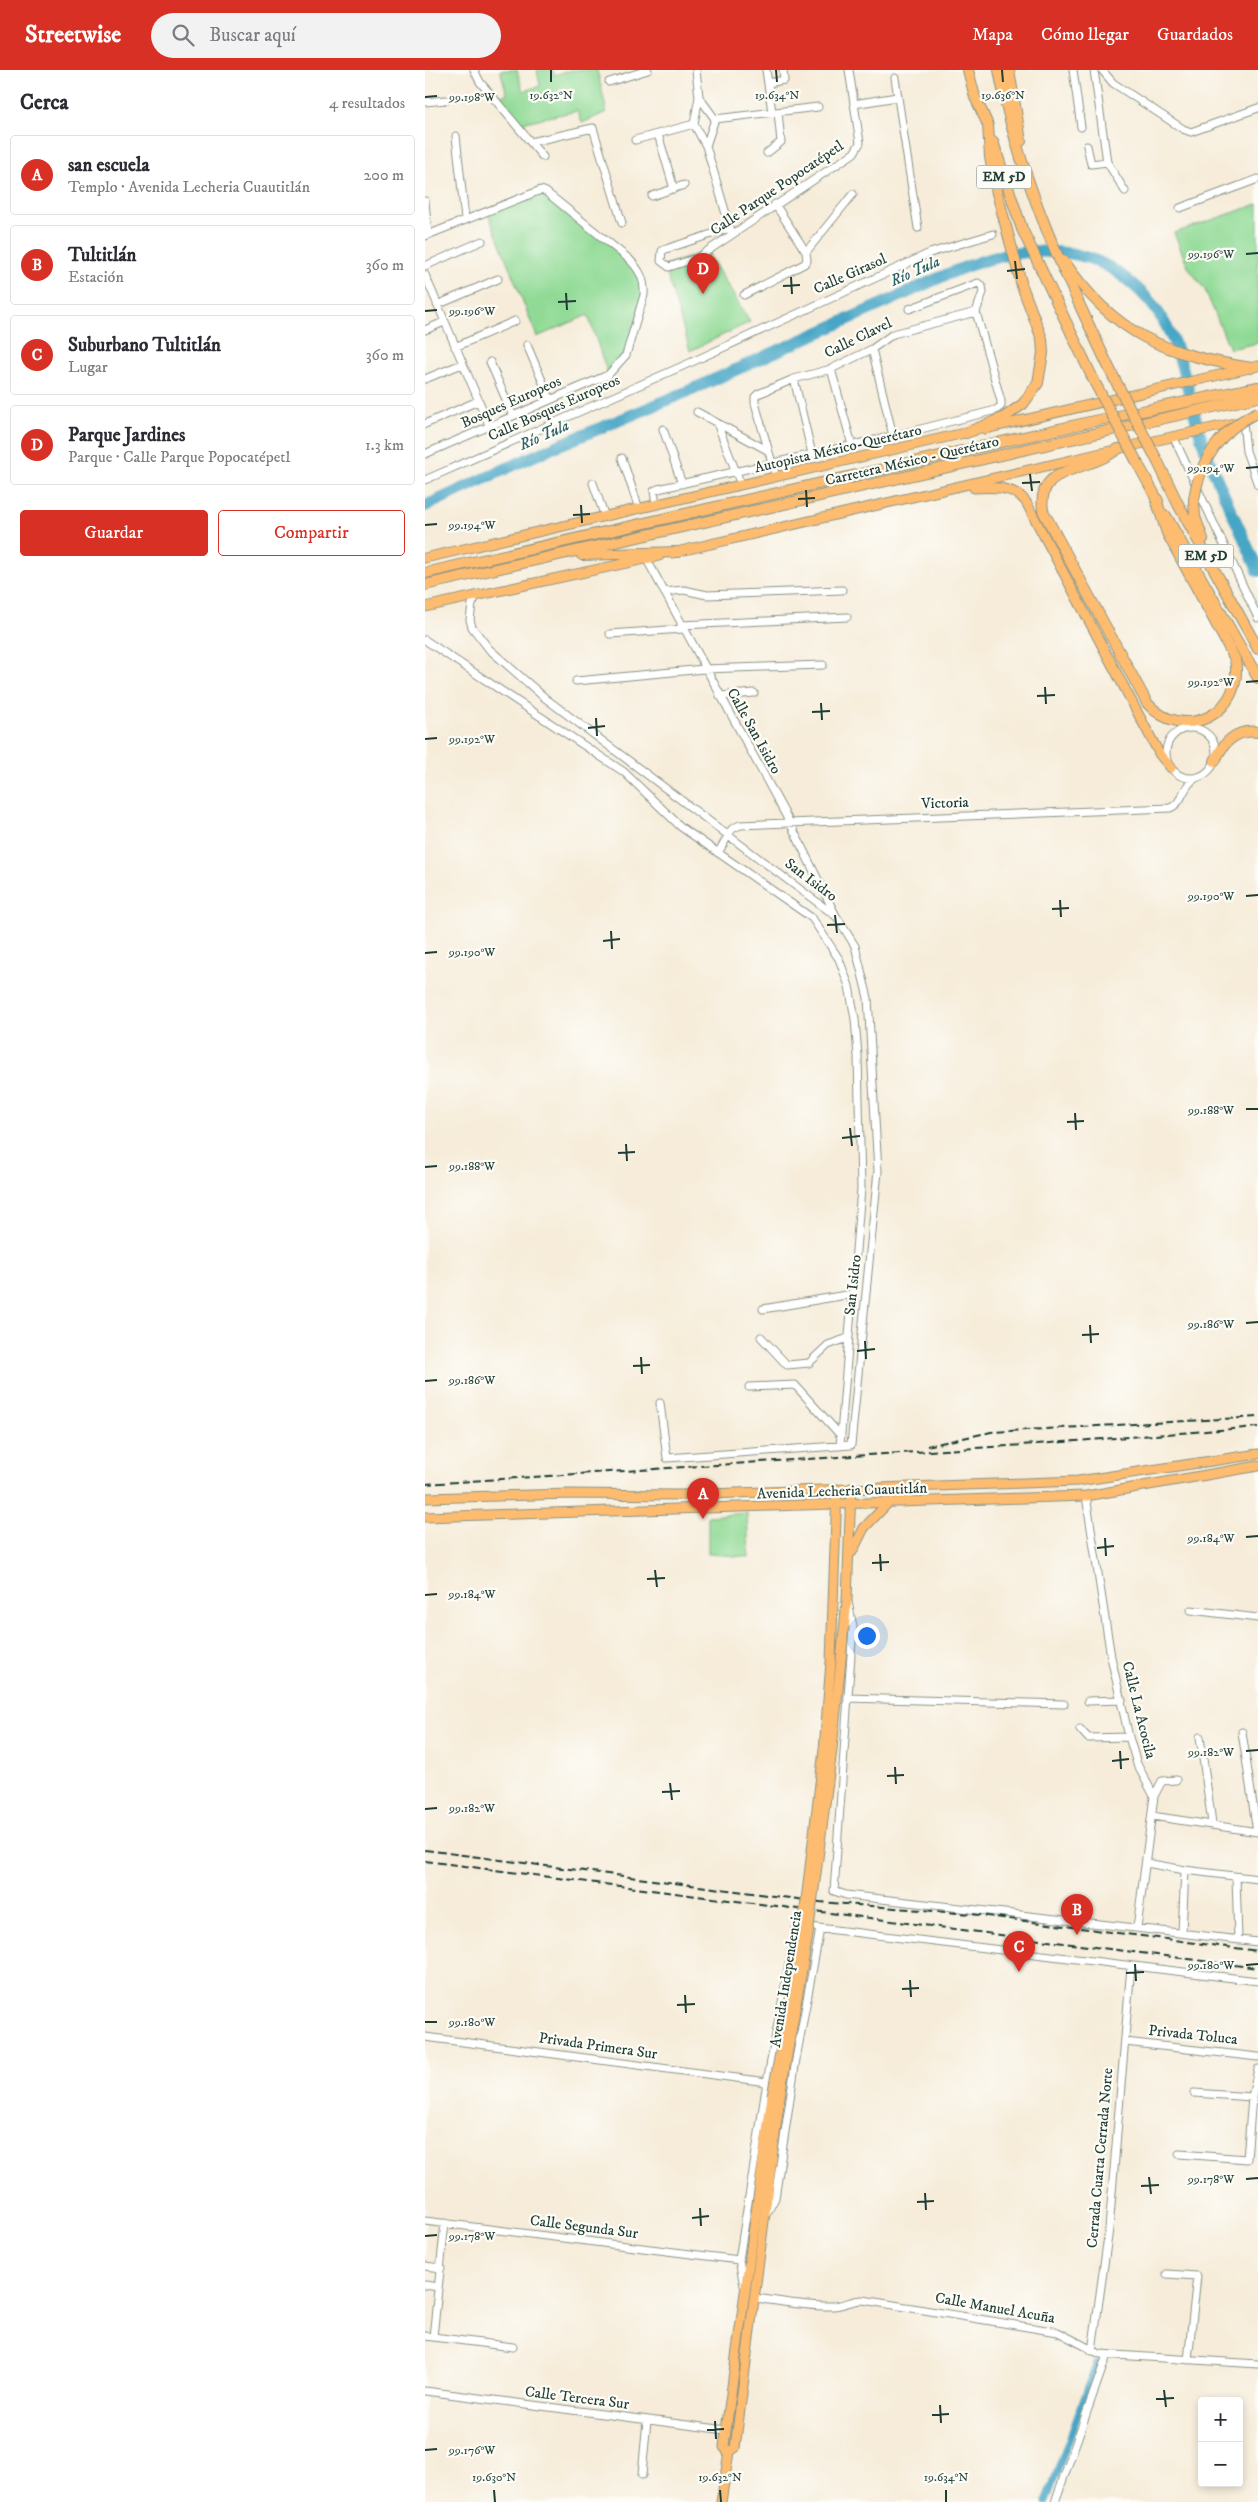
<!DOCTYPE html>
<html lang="es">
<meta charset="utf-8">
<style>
:root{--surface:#fff;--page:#f2f2f3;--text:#2b2b33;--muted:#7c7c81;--line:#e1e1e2;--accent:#d93025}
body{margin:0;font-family:"IM FELL DW Pica",serif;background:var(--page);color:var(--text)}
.controls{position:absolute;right:15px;bottom:15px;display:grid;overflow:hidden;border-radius:5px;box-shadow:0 2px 8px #0003}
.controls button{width:45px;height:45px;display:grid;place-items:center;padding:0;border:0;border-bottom:1px solid var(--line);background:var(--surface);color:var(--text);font:25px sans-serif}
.you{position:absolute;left:441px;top:1565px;width:18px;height:18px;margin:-12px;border:4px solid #fff;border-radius:50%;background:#1a73e8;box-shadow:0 0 0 8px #1a73e833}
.badge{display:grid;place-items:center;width:32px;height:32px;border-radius:50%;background:var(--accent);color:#fff;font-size:16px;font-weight:700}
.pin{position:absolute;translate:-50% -41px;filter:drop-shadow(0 1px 2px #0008)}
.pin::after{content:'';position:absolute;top:26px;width:18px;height:15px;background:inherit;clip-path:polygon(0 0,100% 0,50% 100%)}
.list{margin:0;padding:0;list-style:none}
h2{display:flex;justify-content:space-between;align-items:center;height:65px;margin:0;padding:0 20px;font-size:21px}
h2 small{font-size:16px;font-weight:400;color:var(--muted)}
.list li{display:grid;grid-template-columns:32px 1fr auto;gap:15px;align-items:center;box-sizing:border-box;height:80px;margin:0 10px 10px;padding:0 10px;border:1px solid var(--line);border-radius:5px}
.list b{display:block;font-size:19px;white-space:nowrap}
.list p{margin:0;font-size:16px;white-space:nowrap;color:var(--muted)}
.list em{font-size:16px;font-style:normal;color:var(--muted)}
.actions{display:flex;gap:10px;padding:15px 20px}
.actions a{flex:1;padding:11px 0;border:1px solid var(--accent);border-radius:5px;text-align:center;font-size:18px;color:var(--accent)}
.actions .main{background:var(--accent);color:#fff}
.icon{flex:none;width:28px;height:28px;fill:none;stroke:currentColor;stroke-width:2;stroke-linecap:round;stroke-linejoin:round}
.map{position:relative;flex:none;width:833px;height:2432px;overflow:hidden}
header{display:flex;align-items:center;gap:30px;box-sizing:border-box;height:70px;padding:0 25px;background:var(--accent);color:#fff}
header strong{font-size:24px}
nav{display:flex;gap:28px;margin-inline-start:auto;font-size:18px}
.search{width:350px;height:45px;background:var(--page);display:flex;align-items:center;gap:12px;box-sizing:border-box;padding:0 18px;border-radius:28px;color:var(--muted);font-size:19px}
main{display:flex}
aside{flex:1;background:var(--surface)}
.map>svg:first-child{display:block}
.green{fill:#90da95;stroke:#588c64}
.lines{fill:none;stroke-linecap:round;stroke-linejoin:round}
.canal{stroke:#47a6c6;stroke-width:7}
.river{stroke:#47a6c6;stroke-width:12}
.minor-casing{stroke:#8a9486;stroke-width:9}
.major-casing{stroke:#8a9486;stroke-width:11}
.highway-casing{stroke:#8a9486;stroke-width:12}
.minor{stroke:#fff;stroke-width:7}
.major{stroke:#fdbc70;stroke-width:9}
.highway{stroke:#fdbc70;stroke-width:10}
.rail{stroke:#1f3d34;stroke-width:2;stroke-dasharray:8 4;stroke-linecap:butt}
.major-bridge-casing{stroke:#8a9486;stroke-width:11;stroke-linecap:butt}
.highway-bridge-casing{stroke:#8a9486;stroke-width:12;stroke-linecap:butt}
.major-bridge{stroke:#fdbc70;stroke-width:9}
.highway-bridge{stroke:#fdbc70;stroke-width:10}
.ticks{fill:none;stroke:#1f3d34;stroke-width:2}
.labels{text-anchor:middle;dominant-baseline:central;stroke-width:4.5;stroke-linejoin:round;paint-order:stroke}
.shield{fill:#fdfcf7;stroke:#62766e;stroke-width:1}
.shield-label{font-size:14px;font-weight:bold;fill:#1f3d34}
.street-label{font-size:15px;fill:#1f3d34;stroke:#fdfcf7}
.water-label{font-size:16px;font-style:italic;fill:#2d6267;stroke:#fdfcf7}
.ticks-label{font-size:12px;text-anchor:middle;fill:#1f3d34;stroke:#fdfcf7;stroke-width:4.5;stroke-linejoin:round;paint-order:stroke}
</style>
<header>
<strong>Streetwise</strong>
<div class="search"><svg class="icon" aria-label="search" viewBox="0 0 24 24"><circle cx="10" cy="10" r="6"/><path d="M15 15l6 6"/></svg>Buscar aquí</div>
<nav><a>Mapa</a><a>Cómo llegar</a><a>Guardados</a></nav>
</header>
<main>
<aside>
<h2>Cerca<small>4 resultados</small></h2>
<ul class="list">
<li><span class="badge">A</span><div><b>san escuela</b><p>Templo · Avenida Lecheria Cuautitlán</p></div><em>200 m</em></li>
<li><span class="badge">B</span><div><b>Tultitlán</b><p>Estación</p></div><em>360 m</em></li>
<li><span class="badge">C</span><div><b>Suburbano Tultitlán</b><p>Lugar</p></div><em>360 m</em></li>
<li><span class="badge">D</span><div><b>Parque Jardines</b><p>Parque · Calle Parque Popocatépetl</p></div><em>1.3 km</em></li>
</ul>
<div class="actions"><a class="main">Guardar</a><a>Compartir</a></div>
</aside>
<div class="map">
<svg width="833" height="2432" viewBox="0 0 833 2432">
<rect width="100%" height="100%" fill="#fdfcf7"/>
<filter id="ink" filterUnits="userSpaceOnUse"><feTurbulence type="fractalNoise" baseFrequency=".02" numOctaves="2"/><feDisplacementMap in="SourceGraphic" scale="10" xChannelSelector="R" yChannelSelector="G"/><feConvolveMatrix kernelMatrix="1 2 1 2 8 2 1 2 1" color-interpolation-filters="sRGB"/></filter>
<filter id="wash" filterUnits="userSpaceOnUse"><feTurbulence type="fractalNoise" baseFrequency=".0096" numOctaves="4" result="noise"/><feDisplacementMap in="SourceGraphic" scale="20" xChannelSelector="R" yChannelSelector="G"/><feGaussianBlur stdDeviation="1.12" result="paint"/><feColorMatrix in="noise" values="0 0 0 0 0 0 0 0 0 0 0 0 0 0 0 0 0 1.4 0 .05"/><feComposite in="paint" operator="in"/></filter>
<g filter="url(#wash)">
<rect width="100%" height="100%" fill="#f6ecd9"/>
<path class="green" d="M 75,0 L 92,0 L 98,21 L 115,16 L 112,0 L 128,0 L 129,5 L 146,0 L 172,0 L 182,42 L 157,53 L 152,41 L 95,53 L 71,27 L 82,24 Z
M 116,120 L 204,189 L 219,217 L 206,274 L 183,305 L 163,245 L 112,267 L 62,141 Z
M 833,134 L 833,273 L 805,279 L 780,220 L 763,197 L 749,163 Z
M 282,182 L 325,252 L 265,281 L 239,195 Z
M 322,1443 L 324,1487 L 283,1484 L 283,1446 Z"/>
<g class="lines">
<path class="canal" d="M 621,2432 L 672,2293"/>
<path class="river" d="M 0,436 C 45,416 89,394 134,375 C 188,353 242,331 295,307 C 351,281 408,256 464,231 C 509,211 553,186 602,182 C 651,179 681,188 716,222 C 759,263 760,323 779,376 C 794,419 816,459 833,501"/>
</g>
</g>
<g filter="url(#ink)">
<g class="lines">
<g class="minor-casing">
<path id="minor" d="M 49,0 L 55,12 L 118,87
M 271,0 L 274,27 L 269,54 L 281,76 L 306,161
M 341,0 L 347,42
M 648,0 L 656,57
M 669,0 L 682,92 L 700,121
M 677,0 L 688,13 L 758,59 L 766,62 L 833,38
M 470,8 L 493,158
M 184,12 L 223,0
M 343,13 L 359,10 L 358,0
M 274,27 L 290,49 L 281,76
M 0,32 L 21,30
M 429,34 L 472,27
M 290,49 L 393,37
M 233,64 L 249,119
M 31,66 L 40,149
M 210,70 L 269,54
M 106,72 L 168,58 L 197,153
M 662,76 L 666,94 L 682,92
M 342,83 L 356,72 L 353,42
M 227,126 L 259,115
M 0,131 L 3,165
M 350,134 L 381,182
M 755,138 L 833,109
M 305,158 L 241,179 L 237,181 L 236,191 L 244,197 L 272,188 L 429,83 L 435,73 L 424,0
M 0,166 L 116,120 L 121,122 L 204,189 C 215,200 220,210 219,225 L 201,285 L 183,305 L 0,384
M 0,196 L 57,171
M 0,205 L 65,357
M 319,225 L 379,194 L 382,191 L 381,182 L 428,124
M 12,235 L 73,209
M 0,260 L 19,252
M 102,275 L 125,329
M 30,277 L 90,251
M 447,279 L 468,366
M 65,292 L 88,346
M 406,299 L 427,375
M 0,309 L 37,294
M 369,309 L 387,384
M 272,342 L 342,380
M 818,351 L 821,381 L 833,415
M 292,353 L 316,415
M 0,354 L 53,331
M 238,359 L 257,414
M 748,366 L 833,548
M 197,388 L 214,439
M 351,407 L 330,333 L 330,327 L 333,324 L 369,309 L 406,299 L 447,279 L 468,264 L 551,242
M 0,410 L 269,291 L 505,183 L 568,164
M 168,413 L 180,447
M 231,435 L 229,421 L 233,419 L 468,366 L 571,340 L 576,336 L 576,331 L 551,242 L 558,222 L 557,216 L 553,213 L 484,239
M 221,488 L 365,753 L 411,846
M 239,522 L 259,520 L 282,525 L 417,520
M 53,524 L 47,534 L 45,550 L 47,557 L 64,579 L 120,628 L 412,847 L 430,876 L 443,928 L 453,1101 L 426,1375 L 242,1388 L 235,1333
M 256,555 L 422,547
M 185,564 L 258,559
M 0,570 L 199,702 L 256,757 L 387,848 L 414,889 L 424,916 L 430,949 L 433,986 L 436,1119 L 415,1376
M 151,611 L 279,599 L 398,595
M 295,626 L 329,623
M741 683a25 25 0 1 1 50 0a25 25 0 1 1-50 0Z
M 293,783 L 307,759 L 315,755 L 745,738 C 759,733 757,714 773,707
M 338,1239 L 427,1224
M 336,1267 L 362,1295 L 384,1293 L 403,1275 L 423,1268
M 324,1317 L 370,1315 L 416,1366
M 661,1426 L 686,1587 L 704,1667 L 712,1694 L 729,1726 L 712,1858
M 423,1532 L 428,1557 L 409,1821 L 421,1825 L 833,1872
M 766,1540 L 833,1548
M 423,1628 L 639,1634
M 663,1631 L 697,1630
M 655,1659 L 663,1668 L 704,1667
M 817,1662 L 832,1762
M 775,1667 L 787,1753
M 729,1726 L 737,1711 L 751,1710
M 727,1746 L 833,1762
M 721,1793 L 760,1800 L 833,1809
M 811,1807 L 813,1869
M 757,1862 L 760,1800
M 0,1967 L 342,2012
M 700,1972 L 833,1987
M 769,2023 L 827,2027
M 754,2084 L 822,2089 L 827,2027 L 833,1999
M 341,2145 L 350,2128 L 371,1989 L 395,1859
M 0,2151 L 314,2190
M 0,2196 L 16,2198
M 742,2204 L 772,2206 L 763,2290
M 0,2215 L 13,2217
M 319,2216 L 314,2190 L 342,2012 L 371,1858 L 377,1856 L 833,1911
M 330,2228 C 355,2231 382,2237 408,2236 C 418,2236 426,2230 438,2230 L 633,2262 L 675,2284 L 833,2294
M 0,2266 L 88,2277
M 8,2267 L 20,2153
M 667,2281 L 684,2159 L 706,1896
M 0,2321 L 301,2360
M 217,2405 L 222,2350
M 630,2432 L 682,2285"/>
</g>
<g class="major-casing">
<path id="major" d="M 560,359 L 833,296
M 697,378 L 814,352
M 549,418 C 568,417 589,416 601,432 L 735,685 L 746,698
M 247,483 L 685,381
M 0,488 L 548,361
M 0,537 L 234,486
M 0,1428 L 145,1424 L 256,1425 L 653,1411 L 833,1384
M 0,1447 L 661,1426 L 833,1396
M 427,1482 L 439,1458 L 462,1434
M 399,1680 L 406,1592 L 412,1419
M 407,1680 L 422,1530 L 426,1418
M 304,2382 L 310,2378 L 355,2026
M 296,2432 L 304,2382 L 299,2377 L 301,2360 L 347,2026"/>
</g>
<g class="highway-casing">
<path id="highway" d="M 574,0 C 593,108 641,208 688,306
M 584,0 L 596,71
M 568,72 L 597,159 L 670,313
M 639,191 C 689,265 740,284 826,298
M 541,363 L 578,348 L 598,334 L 613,313 L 618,283 L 617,269 L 597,216 L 572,123 L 565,87 L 563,55 L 550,27 L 543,0
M 693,379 C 684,385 675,390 665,393 C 639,403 613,405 618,441 L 722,633 C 758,674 820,644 810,589 L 742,463 L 730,426
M 733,392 L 753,434 L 833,579
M 713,394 L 733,431
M 769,430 L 770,447 L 778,469
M 741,446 L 833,608
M 157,485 L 253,482
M 0,503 L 669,351 L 833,317
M 0,515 L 833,327
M 790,691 C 798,672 812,659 833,662"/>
</g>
<use href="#minor" class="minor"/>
<use href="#major" class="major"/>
<use href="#highway" class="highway"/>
<path class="rail" d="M 502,1376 L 566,1362 L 833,1347
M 0,1414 L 612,1374 L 833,1357
M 0,1780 L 395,1832 L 546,1844 L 833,1881
M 0,1791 L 833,1898"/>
<g class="major-bridge-casing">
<path id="major-bridge" d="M 347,2026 L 377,1864 L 399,1680
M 355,2026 L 383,1865 L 407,1680"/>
</g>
<g class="highway-bridge-casing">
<path id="highway-bridge" d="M 688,306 L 733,392
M 670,313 L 713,394
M 769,430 C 774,391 796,359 833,342"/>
</g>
<use href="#major-bridge" class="major-bridge"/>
<use href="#highway-bridge" class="highway-bridge"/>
</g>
</g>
<path class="ticks" d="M 126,0 L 126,12M 351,0 L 352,12M 577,0 L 578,12M 0,27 L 12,26M 821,184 L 833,183M 590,191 L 592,209M 582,201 L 600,199M 366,207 L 367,224M 358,216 L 375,215M 141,223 L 142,240M 133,232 L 151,231M 0,241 L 12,240M 821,398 L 833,397M 605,404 L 607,421M 597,413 L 615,412M 381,420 L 382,437M 373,429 L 390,428M 156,435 L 157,453M 148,445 L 165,444M 0,455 L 12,454M 821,612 L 833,611M 620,617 L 621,634M 612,626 L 630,625M 396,633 L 397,650M 387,642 L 405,641M 171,648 L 172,666M 163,658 L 180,656M 0,669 L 12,668M 821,826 L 833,825M 635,830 L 636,847M 627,839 L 644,838M 410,845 L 412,863M 402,855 L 420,854M 186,861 L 187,879M 178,871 L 195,869M 0,883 L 12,882M 821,1039 L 833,1039M 650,1043 L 651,1060M 642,1052 L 659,1051M 425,1058 L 427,1076M 417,1068 L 435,1066M 201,1074 L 202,1091M 193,1083 L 210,1082M 0,1097 L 12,1096M 821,1253 L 833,1252M 665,1255 L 666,1273M 657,1265 L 674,1264M 440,1271 L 441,1289M 432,1281 L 450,1279M 216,1287 L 217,1304M 208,1296 L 225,1295M 0,1311 L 12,1310M 821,1467 L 833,1466M 680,1468 L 681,1486M 672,1478 L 689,1476M 455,1484 L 456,1501M 447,1493 L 464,1492M 230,1500 L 232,1517M 222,1509 L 240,1508M 0,1525 L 12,1524M 695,1681 L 696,1699M 821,1681 L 833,1680M 687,1691 L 704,1689M 470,1697 L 471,1714M 462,1706 L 479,1705M 245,1713 L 247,1730M 237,1722 L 255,1721M 0,1739 L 12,1738M 710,1894 L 711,1911M 821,1895 L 833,1894M 701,1903 L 719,1902M 485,1910 L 486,1927M 477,1919 L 494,1918M 260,1925 L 261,1943M 252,1935 L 270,1934M 0,1952 L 12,1952M 724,2107 L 726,2124M 821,2109 L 833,2108M 716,2116 L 734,2115M 500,2123 L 501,2140M 492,2132 L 509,2131M 275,2138 L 276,2156M 267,2148 L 284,2146M 0,2166 L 12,2165M 739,2320 L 741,2337M 731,2329 L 749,2328M 515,2335 L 516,2353M 507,2345 L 524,2344M 290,2351 L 291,2369M 282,2360 L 299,2359M 0,2380 L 12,2379M 69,2420 L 70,2432M 295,2420 L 296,2432M 521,2420 L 521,2432"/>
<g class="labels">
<g class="shield">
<rect x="551.5" y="95.5" width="55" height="23" rx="4"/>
<rect x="753.5" y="474.5" width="55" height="23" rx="4"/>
</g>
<g class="shield-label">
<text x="579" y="107">EM 5D</text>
<text x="781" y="486">EM 5D</text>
</g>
<g class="street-label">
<text transform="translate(352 118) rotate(-34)">Calle Parque Popocatépetl</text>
<text transform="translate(425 204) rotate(-24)">Calle Girasol</text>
<text transform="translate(433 268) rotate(-26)">Calle Clavel</text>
<text transform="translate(86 332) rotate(-24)">Bosques Europeos</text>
<text transform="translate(129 338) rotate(-24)">Calle Bosques Europeos</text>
<text transform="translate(413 379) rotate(-13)">Autopista México-Querétaro</text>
<text transform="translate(487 391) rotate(-13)">Carretera México - Querétaro</text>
<text transform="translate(329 661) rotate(61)">Calle San Isidro</text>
<text transform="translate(520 733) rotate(-2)">Victoria</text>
<text transform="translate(386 810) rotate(37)">San Isidro</text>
<text transform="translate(428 1215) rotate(-84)">San Isidro</text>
<text transform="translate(417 1421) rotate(-2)">Avenida Lecheria Cuautitlán</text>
<text transform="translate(714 1640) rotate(76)">Calle La Acocila</text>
<text transform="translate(361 1909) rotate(-81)">Avenida Independencia</text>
<text transform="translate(768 1965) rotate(6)">Privada Toluca</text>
<text transform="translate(173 1976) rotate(8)">Privada Primera Sur</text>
<text transform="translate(675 2088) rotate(-85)">Cerrada Cuarta Cerrada Norte</text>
<text transform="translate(159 2157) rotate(7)">Calle Segunda Sur</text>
<text transform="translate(570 2238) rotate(10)">Calle Manuel Acuña</text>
<text transform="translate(152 2328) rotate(7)">Calle Tercera Sur</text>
</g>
<g class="water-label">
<text transform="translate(490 201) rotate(-24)">Río Tula</text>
<text transform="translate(119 365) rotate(-24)">Río Tula</text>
</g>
</g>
<g class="ticks-label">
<text x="126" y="29">19.632°N</text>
<text x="352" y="29">19.634°N</text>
<text x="578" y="29">19.636°N</text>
<text x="47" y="31">99.198°W</text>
<text x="786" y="188">99.196°W</text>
<text x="47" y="245">99.196°W</text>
<text x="786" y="402">99.194°W</text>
<text x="47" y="459">99.194°W</text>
<text x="786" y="616">99.192°W</text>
<text x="47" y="673">99.192°W</text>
<text x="786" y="830">99.190°W</text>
<text x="47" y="886">99.190°W</text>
<text x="786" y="1044">99.188°W</text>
<text x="47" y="1100">99.188°W</text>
<text x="786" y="1258">99.186°W</text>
<text x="47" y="1314">99.186°W</text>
<text x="786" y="1472">99.184°W</text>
<text x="47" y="1528">99.184°W</text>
<text x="786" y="1686">99.182°W</text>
<text x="47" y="1742">99.182°W</text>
<text x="786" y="1899">99.180°W</text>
<text x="47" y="1956">99.180°W</text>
<text x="786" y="2113">99.178°W</text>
<text x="47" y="2170">99.178°W</text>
<text x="47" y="2384">99.176°W</text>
<text x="69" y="2411">19.630°N</text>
<text x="295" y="2411">19.632°N</text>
<text x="521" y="2411">19.634°N</text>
</g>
</svg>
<div class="controls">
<button>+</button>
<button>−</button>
</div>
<div class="you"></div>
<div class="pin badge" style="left:278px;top:1449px">A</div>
<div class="pin badge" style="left:652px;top:1865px">B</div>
<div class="pin badge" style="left:594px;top:1902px">C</div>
<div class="pin badge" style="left:278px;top:224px">D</div>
</div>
</main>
